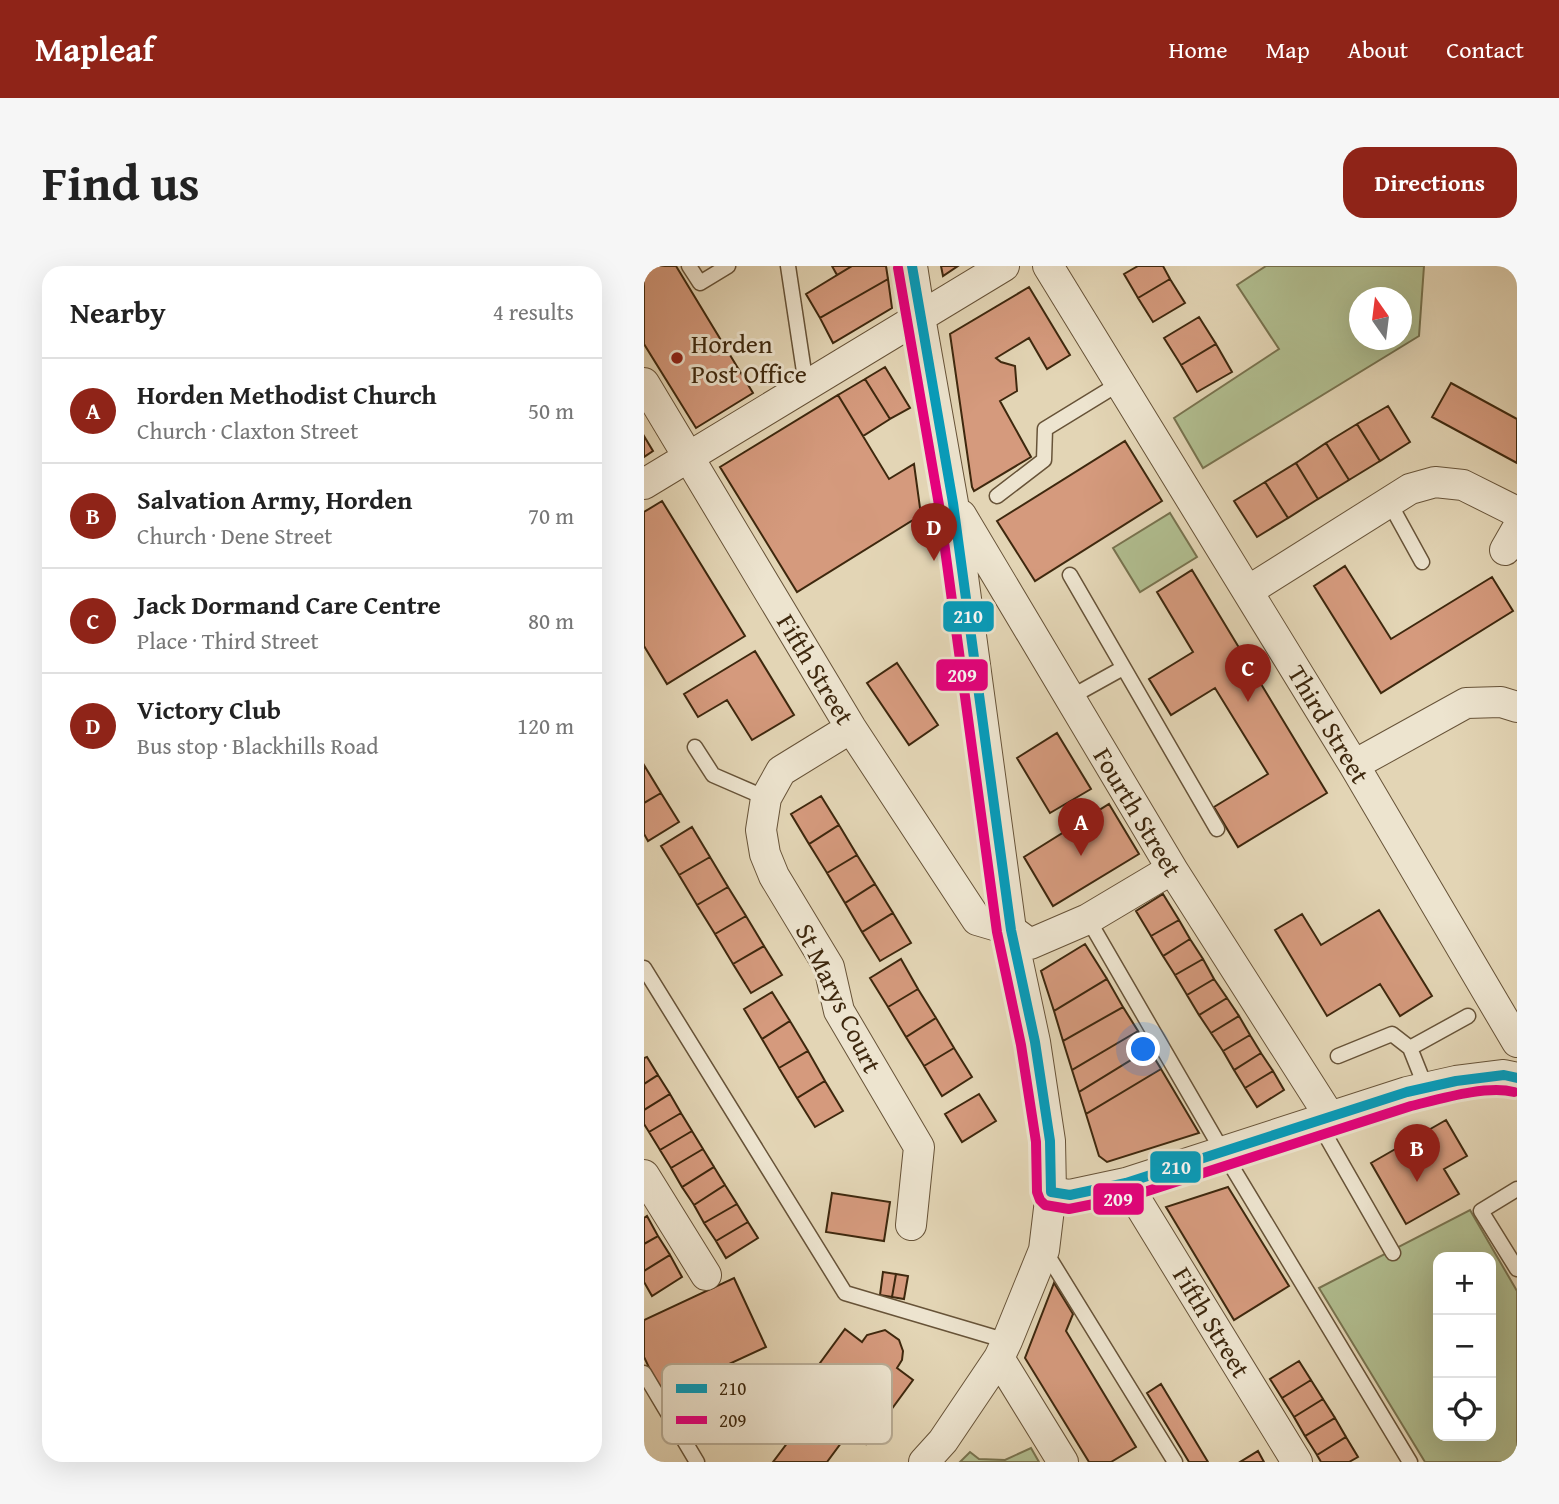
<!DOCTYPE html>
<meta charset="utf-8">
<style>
:root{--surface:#fff;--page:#f6f6f6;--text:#222;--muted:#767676;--line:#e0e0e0;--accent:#8f2418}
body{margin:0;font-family:"Gentium Book Plus",serif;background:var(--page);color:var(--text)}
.controls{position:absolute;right:21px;bottom:21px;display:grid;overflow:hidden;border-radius:14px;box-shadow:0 7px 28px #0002}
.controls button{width:63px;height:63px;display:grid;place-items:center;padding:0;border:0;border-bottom:2px solid var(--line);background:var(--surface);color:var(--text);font:35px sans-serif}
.compass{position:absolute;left:705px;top:21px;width:63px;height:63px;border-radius:50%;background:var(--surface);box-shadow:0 7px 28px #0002;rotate:346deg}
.you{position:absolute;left:500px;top:784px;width:24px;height:24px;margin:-18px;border:5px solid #fff;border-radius:50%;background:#1a73e8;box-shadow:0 0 0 10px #1a73e833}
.badge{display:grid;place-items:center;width:46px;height:46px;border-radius:50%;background:var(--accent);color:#fff;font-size:23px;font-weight:700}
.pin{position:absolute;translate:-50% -58px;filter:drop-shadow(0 2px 4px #0008)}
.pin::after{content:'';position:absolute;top:37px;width:24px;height:21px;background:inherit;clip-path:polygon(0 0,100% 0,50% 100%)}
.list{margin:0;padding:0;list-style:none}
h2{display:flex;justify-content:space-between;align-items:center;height:91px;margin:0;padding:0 28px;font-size:30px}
h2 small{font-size:23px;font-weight:400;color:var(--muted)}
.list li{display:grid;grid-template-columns:46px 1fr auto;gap:21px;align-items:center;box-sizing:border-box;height:105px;padding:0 28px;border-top:2px solid var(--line)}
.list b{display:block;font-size:26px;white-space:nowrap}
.list p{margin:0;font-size:23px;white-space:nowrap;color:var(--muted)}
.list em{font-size:23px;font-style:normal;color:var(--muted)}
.icon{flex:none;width:38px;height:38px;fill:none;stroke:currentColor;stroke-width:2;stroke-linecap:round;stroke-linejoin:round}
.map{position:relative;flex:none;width:873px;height:1196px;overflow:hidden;border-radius:21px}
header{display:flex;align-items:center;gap:42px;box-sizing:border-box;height:98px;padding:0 35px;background:var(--accent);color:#fff}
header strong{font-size:33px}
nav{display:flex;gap:38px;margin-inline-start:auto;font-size:24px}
.intro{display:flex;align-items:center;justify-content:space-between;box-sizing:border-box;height:168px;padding:0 42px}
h1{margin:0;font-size:49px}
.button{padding:18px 32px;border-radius:21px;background:var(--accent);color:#fff;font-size:24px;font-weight:700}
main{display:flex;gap:42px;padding:0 42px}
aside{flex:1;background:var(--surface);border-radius:21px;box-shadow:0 7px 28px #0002}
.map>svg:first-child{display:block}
.green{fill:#b1be90;stroke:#78734f;stroke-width:2;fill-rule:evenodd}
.building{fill:#d59a7d;stroke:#3e280e;stroke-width:2}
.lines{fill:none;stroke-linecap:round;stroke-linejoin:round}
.lane-casing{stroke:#675338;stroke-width:17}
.street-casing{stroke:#675338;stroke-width:32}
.lane{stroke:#ede4cf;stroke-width:14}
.street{stroke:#ede4cf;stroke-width:30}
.bus-1-casing{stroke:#ede4cf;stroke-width:16}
.bus-2-casing{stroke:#ede4cf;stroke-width:16}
.bus-1{stroke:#069cbb;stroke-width:10}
.bus-2{stroke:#e5007d;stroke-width:10}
.poi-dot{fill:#8f2418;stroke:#ede4cf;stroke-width:2.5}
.labels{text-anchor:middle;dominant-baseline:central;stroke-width:6;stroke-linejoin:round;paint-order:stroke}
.poi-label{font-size:26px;fill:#3e280e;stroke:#ede4cf;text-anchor:start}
.street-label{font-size:26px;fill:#3e280e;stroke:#ede4cf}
.key{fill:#ede4cf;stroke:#b8ac95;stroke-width:2}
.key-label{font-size:19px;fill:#3e280e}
.line-badge{stroke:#ede4cf;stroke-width:2.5}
.badge-label{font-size:19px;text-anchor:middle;font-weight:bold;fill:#fff}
</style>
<header>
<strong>Mapleaf</strong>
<nav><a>Home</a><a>Map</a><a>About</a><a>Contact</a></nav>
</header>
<div class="intro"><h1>Find us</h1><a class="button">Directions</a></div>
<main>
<aside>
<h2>Nearby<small>4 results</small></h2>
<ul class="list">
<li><span class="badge">A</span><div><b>Horden Methodist Church</b><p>Church · Claxton Street</p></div><em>50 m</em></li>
<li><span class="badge">B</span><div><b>Salvation Army, Horden</b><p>Church · Dene Street</p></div><em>70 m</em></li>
<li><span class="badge">C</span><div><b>Jack Dormand Care Centre</b><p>Place · Third Street</p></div><em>80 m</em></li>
<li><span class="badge">D</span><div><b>Victory Club</b><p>Bus stop · Blackhills Road</p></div><em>120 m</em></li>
</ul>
</aside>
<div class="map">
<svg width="873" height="1196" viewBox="0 0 873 1196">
<rect width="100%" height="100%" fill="#e3d5b5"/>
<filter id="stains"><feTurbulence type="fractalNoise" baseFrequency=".00286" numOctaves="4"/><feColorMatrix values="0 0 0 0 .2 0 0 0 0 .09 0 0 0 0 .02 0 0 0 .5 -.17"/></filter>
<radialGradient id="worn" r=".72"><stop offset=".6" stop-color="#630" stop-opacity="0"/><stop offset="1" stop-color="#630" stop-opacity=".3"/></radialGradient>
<path class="green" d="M 622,0 L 780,0 L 775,70 L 559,202 L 530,152 L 635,83 L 593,19 ZM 716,32 L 758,32 L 758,74 L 716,74 Z
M 526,247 L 553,291 L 496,326 L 469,282 Z
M 826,944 L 873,1025 L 873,1196 L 781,1196 L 675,1022 ZM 794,991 L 847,991 L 847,1170 L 794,1170 Z
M 387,1182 L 395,1196 L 316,1196 L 326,1186 L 335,1193 L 361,1194 Z"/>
<path class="building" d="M 0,0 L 32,0 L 109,127 L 52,162 L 0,78 Z
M 188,0 L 208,0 L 193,9 Z
M 208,0 L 242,0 L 244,13 L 176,52 L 162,28 Z
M 297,0 L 314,0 L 299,10 Z
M 494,0 L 519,0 L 526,13 L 494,32 L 480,8 Z
M 244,13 L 248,42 L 189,77 L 176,52 Z
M 526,13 L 541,37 L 509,56 L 494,32 Z
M 385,21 L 426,89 L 403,103 L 385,72 L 352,92 L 357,96 L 371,100 L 373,125 L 356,135 L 387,191 L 330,225 L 328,221 L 306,68 Z
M 555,51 L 572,78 L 537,99 L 520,72 Z
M 572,78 L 588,106 L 553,126 L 537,99 Z
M 241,101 L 266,142 L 246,153 L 221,113 Z
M 221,113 L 246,153 L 219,170 L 194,129 Z
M 807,117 L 873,153 L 873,197 L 788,151 Z
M 194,129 L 245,213 L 270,198 L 277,249 L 153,326 L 76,201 Z
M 744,140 L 766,176 L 736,195 L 713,158 Z
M 713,158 L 736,195 L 705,214 L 682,177 Z
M 0,170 L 9,185 L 0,191 Z
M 481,175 L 518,235 L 391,315 L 353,255 Z
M 682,177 L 705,214 L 674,233 L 652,197 Z
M 652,197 L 674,233 L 644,252 L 621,216 Z
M 621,216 L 644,252 L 613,271 L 590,235 Z
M 18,235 L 101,370 L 23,418 L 0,380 L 0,246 Z
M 701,300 L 747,373 L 848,311 L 869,345 L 737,427 L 670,320 Z
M 548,304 L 683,527 L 594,581 L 570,541 L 624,508 L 571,422 L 527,449 L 505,413 L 549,386 L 513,326 Z
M 111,385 L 150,449 L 108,474 L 83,434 L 54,451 L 40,428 Z
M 253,397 L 294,459 L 265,479 L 223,417 Z
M 413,467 L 447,523 L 406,547 L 373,492 Z
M 0,499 L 17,527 L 0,537 Z
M 17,527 L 35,556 L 4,575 L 0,568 L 0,537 Z
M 177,530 L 195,559 L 165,578 L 147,548 Z
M 465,538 L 495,588 L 409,640 L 380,591 Z
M 195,559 L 213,589 L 183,607 L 165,578 Z
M 48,561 L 66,591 L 35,609 L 17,580 Z
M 213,589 L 231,618 L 201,637 L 183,607 Z
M 66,591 L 84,621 L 53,639 L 35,609 Z
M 231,618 L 249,647 L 218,666 L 201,637 Z
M 84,621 L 102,650 L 71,668 L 53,639 Z
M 519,628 L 535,654 L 507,670 L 492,645 Z
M 735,644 L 788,730 L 756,750 L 736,718 L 683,750 L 631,664 L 658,648 L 677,679 Z
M 249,647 L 267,677 L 236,695 L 218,666 Z
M 102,650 L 120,680 L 89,698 L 71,668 Z
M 535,654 L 546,673 L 519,690 L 507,670 Z
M 546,673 L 559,693 L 531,709 L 519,690 Z
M 441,678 L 463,713 L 410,745 L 397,705 Z
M 120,680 L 138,709 L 107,727 L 89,698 Z
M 257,693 L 274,723 L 244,741 L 226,712 Z
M 559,693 L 570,713 L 543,729 L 531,709 Z
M 463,713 L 479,741 L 419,775 L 410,745 Z
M 570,713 L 583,732 L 555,749 L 543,729 Z
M 274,723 L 292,752 L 262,771 L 244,741 Z
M 128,726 L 146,755 L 118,773 L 100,743 Z
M 583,732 L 595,750 L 567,767 L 555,749 Z
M 479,741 L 494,765 L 428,804 L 419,775 Z
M 595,750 L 606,769 L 579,785 L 567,767 Z
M 292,752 L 310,782 L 280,800 L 262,771 Z
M 146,755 L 164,785 L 135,802 L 118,773 Z
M 494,765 L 505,783 L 435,826 L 428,804 Z
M 606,769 L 617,787 L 590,804 L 579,785 Z
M 310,782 L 328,811 L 298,830 L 280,800 Z
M 505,783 L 517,803 L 442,848 L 435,826 Z
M 164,785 L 181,815 L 153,832 L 135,802 Z
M 617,787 L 629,805 L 601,822 L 590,804 Z
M 3,791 L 14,809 L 0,818 L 0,792 Z
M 517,803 L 555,867 L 463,896 L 455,890 L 442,848 Z
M 629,805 L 640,824 L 613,841 L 601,822 Z
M 14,809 L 26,828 L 0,844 L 0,818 Z
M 181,815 L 199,845 L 171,861 L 153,832 Z
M 26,828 L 37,847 L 5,866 L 0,858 L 0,844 Z
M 335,828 L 352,855 L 318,876 L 301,848 Z
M 37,847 L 48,865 L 16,884 L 5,866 Z
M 802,854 L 823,890 L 800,903 L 815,928 L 762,958 L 727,897 Z
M 48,865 L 59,883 L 27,902 L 16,884 Z
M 59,883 L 70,901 L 38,921 L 27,902 Z
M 70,901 L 81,919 L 50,939 L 38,921 Z
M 81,919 L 93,938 L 60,957 L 50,939 Z
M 584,921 L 645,1020 L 590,1054 L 522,941 Z
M 188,927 L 246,936 L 240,975 L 182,966 Z
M 93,938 L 104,956 L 72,975 L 60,957 Z
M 3,950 L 14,970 L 0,978 L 0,952 Z
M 104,956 L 114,972 L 82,992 L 72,975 Z
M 14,970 L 26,989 L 0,1005 L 0,978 Z
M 26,989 L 38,1011 L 8,1030 L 0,1016 L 0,1005 Z
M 239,1006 L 252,1008 L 248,1031 L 236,1029 Z
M 252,1008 L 264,1010 L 260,1033 L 248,1031 Z
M 90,1012 L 122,1081 L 18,1129 L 0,1091 L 0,1054 Z
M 410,1017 L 429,1048 L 422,1065 L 492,1181 L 467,1196 L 445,1196 L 381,1092 Z
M 201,1063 L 218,1076 L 223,1069 L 241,1064 L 255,1074 L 259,1085 L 258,1094 L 253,1102 L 269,1114 L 222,1178 L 206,1165 L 183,1196 L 129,1196 L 171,1140 L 154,1127 Z
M 655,1095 L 667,1114 L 638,1132 L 626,1113 Z
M 667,1114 L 679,1133 L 650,1151 L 638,1132 Z
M 517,1118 L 564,1196 L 545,1196 L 503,1127 Z
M 679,1133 L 691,1152 L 661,1170 L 650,1151 Z
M 691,1152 L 702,1171 L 673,1189 L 661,1170 Z
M 702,1171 L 714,1191 L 705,1196 L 677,1196 L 673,1189 Z
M 614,1185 L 620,1196 L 596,1196 Z"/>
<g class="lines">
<g class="lane-casing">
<path id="lane" d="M 45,0 L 56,17 L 84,0
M 144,0 L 162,119
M 353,230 L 400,194 L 401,163 L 476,117
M 745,236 L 778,296
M 426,309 L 573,563
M 425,432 L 479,402
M 51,481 L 69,509 L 122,532
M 444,653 L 579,886 L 766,1196
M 0,702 L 201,1027 L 363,1075
M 694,790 L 748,768 L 766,782
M 782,822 L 766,782 L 824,750
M 674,856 L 749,987
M 873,923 L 837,945 L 873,1003
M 401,985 L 531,1196
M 0,1107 L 53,1196"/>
</g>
<g class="street-casing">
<path id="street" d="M 268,0 L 276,51 L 309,237 L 367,664 L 391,776 L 406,875 L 407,926 L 400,984 L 363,1075 L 355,1092 L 299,1175 L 280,1196
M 404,0 L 710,499 L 873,776
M 0,117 L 207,462 L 333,654 L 367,664 L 386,678 L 444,653 L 528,603
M 0,218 L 360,0
M 317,249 L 528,603 L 686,851
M 861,284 L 873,263
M 604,325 L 766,223 L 791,216 L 819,219 L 873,246
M 207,462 L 137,505 L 122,532 L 117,564 L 121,588 L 130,610 L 185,701 L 195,745 L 275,881 L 267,959
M 710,499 L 822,437 L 857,436 L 873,441
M 0,909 L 62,1009
M 482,917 L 653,1196
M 407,926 L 426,929 L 482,917 L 763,826 L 812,815 L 860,809 L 873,812
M 355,1092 L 419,1196"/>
</g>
<use href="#lane" class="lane"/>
<use href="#street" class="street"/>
<g class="bus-1-casing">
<path id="bus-1" d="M 268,0 L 309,237 L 367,664 L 391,776 L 406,875 L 407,926 L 426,929 L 482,917 L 763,826 L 812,815 L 860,809 L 873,812"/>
</g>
<g class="bus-2-casing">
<path id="bus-2" d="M 254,2 L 295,239 L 353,666 L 377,779 L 392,876 L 393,926 L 396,934 L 401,939 L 425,943 L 485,931 L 767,840 C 796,833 842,819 870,826"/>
</g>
<use href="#bus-1" class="bus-1"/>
<use href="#bus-2" class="bus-2"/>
</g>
<circle class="poi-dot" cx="33" cy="92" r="7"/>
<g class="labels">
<g class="poi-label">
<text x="47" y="77">Horden<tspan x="47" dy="30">Post Office</tspan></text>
</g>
<g class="street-label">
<text transform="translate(172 403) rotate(59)">Fifth Street</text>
<text transform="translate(685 458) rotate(59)">Third Street</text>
<text transform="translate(494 546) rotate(59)">Fourth Street</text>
<text transform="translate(195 732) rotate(64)">St Marys Court</text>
<text transform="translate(568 1056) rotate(59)">Fifth Street</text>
</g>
</g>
<rect x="18" y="1098" width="230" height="80" rx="10" class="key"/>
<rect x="32" y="1118" width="31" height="9" fill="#069cbb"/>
<rect x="32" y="1150" width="31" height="8" fill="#e5007d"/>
<g class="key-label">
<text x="75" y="1129">210</text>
<text x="75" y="1161">209</text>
</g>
<g class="line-badge">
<rect x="298" y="334" width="53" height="33" rx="7" fill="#069cbb"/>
<rect x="291" y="392" width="54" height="34" rx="7" fill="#e5007d"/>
<rect x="505" y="884" width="53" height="34" rx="7" fill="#069cbb"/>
<rect x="448" y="916" width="53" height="34" rx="7" fill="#e5007d"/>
</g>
<g class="badge-label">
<text x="324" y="357">210</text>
<text x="318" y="416">209</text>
<text x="532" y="908">210</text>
<text x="474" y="940">209</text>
</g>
<rect width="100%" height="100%" filter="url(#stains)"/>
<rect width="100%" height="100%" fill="url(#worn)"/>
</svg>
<div class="controls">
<button>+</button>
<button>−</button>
<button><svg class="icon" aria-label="locate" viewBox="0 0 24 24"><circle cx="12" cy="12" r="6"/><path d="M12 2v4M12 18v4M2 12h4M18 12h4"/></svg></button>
</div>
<svg class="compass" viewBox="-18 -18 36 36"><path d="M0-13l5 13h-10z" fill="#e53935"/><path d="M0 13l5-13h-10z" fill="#767676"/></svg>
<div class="you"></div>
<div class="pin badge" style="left:437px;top:590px">A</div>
<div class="pin badge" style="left:773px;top:916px">B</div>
<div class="pin badge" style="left:604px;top:436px">C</div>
<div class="pin badge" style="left:290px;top:295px">D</div>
</div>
</main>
